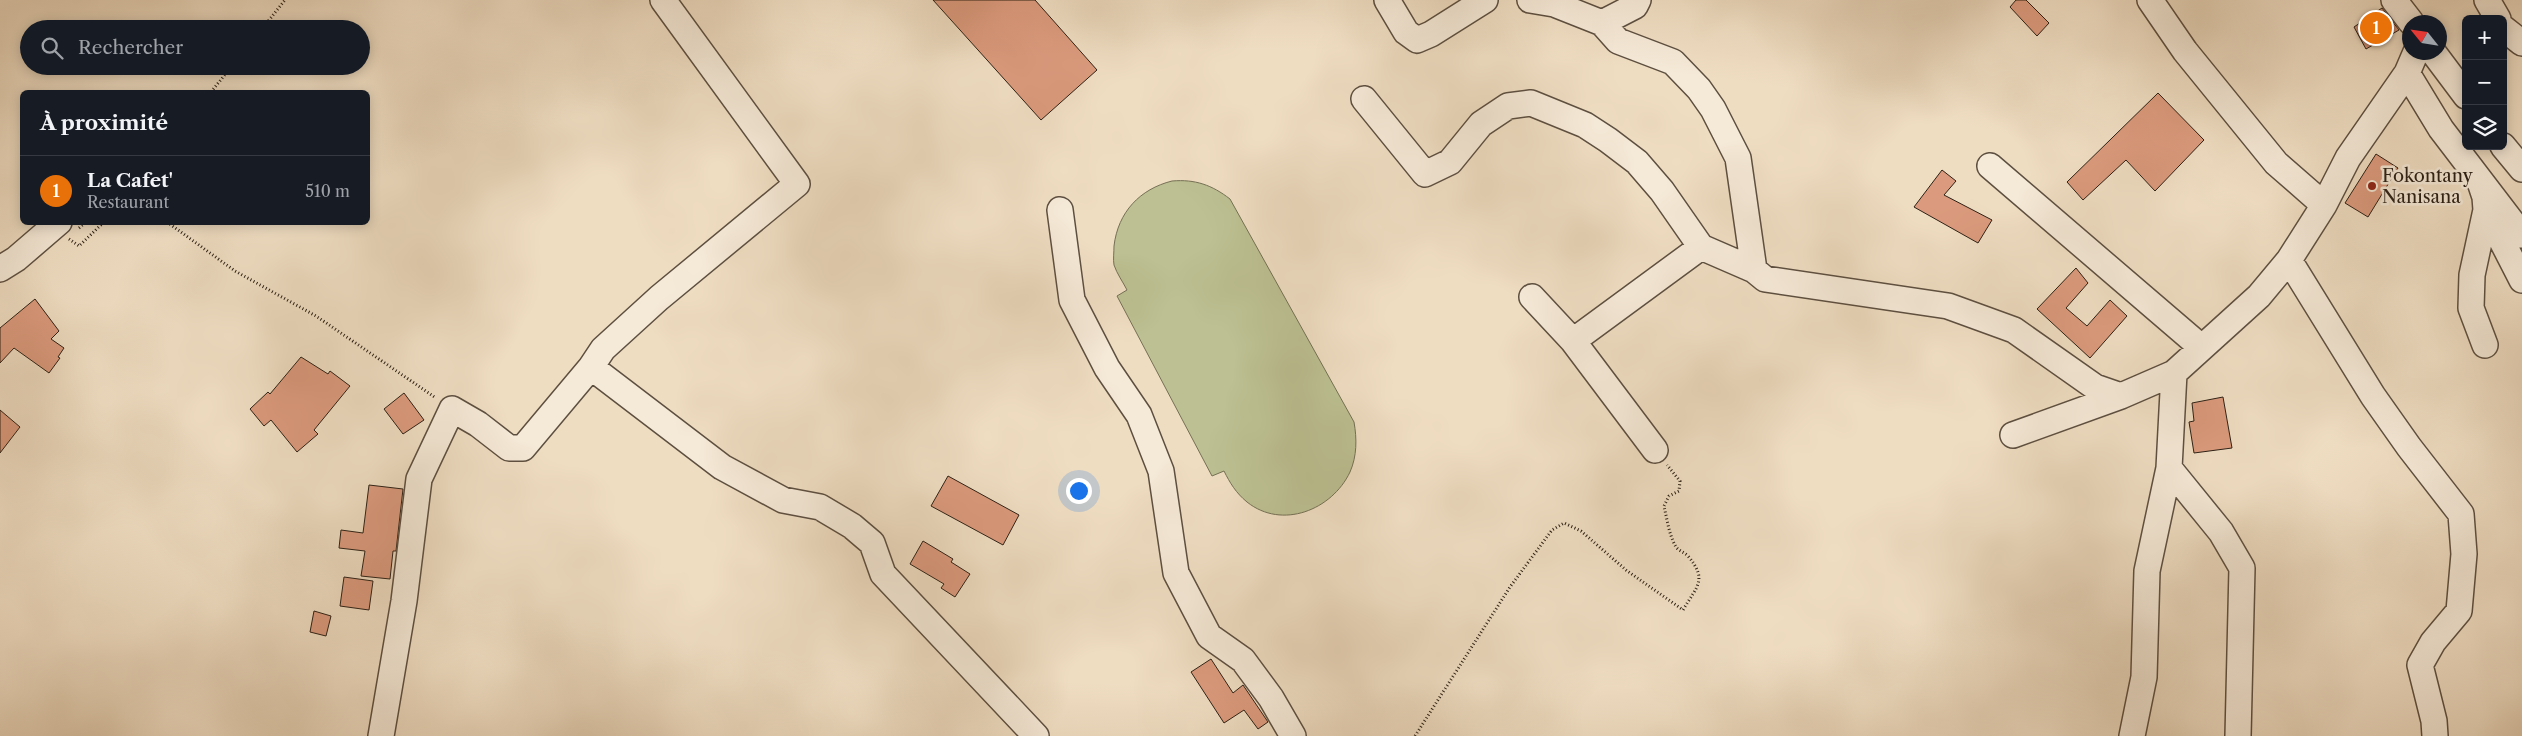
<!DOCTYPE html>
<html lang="fr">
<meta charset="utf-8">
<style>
:root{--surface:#171b24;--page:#20242c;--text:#f1f3f6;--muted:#9ea1a6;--line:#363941;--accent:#7c3aed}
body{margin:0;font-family:"Libre Caslon Text",serif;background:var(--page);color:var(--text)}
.controls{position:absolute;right:15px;top:15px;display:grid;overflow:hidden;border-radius:8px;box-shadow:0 2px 12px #0003}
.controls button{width:45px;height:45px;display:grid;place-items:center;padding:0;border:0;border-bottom:1px solid var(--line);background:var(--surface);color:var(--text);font:25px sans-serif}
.compass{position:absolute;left:2402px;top:15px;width:45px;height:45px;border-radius:50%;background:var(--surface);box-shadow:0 2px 12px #0003;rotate:300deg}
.you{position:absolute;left:1078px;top:490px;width:18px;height:18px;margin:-12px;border:4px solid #fff;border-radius:50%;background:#1a73e8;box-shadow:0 0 0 8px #1a73e833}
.badge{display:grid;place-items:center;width:32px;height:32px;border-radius:50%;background:var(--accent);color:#fff;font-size:16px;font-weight:700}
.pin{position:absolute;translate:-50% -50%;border:2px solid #fff;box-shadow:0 1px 5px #0006}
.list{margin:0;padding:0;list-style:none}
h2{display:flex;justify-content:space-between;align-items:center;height:65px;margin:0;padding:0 20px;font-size:21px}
h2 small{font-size:16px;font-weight:400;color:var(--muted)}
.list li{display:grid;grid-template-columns:32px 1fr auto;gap:15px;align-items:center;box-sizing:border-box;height:70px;padding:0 20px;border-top:1px solid var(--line)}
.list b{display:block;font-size:19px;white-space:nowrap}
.list p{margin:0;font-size:16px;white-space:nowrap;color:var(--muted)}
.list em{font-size:16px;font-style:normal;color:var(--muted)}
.icon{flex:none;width:28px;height:28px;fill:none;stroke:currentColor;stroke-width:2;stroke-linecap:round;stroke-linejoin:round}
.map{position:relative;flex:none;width:2522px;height:736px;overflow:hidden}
.search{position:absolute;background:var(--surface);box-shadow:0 2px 12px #0003;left:20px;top:20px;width:350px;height:55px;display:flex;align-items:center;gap:12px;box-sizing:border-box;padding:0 18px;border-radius:28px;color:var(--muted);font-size:19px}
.panel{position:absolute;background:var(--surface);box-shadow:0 2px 12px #0003;left:20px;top:90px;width:350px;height:135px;border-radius:8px}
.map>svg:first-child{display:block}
.green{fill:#bcc092;stroke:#747054}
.building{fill:#db9a7d;stroke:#2c2015}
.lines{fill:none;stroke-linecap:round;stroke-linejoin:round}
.minor-casing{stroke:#5d4f40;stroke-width:28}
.path{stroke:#2c2015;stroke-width:3;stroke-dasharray:1 2.5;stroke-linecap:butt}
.minor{stroke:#f5e9d7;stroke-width:25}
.poi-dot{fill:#8f2418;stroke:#f5e9d7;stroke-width:2}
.labels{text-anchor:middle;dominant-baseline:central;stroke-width:5;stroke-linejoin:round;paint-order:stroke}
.poi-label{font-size:18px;fill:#2c2015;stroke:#f5e9d7;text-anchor:start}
</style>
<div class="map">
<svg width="2522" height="736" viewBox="0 0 2522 736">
<rect width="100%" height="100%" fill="#efddc2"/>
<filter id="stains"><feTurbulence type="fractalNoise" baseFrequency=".004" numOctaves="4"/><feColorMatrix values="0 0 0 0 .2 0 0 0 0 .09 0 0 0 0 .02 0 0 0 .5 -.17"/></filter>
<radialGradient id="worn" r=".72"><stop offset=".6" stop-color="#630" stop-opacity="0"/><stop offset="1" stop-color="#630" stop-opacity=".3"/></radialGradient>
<path class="green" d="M 1172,181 C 1195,179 1212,185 1230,199 L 1354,422 C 1357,439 1357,456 1350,472 C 1332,510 1282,530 1247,502 C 1236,493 1230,483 1224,471 L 1212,476 L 1117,296 L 1127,290 C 1123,282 1117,274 1114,265 C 1113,260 1114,252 1114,246 C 1118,212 1140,189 1172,181 Z"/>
<path class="building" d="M 933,0 L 1035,0 L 1097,70 L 1041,120 Z
M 2016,0 L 2026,0 L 2049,23 L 2037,36 L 2010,7 Z
M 2382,8 L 2399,30 L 2366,49 L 2354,27 Z
M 2158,93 L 2204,140 L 2155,191 L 2126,160 L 2083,200 L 2067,182 Z
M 2376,154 L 2398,168 L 2368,217 L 2345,203 Z
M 1942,170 L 1956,181 L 1944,195 L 1992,220 L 1978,243 L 1914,207 Z
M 2076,268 L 2088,283 L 2066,308 L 2087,326 L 2110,300 L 2127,316 L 2090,358 L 2037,309 Z
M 35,299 L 59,331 L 51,339 L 64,348 L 58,357 L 60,358 L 49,373 L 14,348 L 0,363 L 0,328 Z
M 301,357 L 328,374 L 330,371 L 350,386 L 314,430 L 318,434 L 297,452 L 271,420 L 264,426 L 250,409 L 268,392 L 270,394 Z
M 404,393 L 424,420 L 403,434 L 384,409 Z
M 2223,397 L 2232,448 L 2194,453 L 2189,422 L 2194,421 L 2192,403 Z
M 0,410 L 20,427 L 0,453 Z
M 948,476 L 1019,515 L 1003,545 L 931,506 Z
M 369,485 L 403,489 L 396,551 L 393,551 L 390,579 L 361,576 L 365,551 L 339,548 L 341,530 L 363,533 Z
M 923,541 L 953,559 L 951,562 L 970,574 L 955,597 L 941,588 L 944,584 L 910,564 Z
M 344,577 L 373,581 L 369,610 L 340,606 Z
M 314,611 L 331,616 L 326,636 L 310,632 Z
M 1211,659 L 1233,693 L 1243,685 L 1268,722 L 1258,729 L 1244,710 L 1224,723 L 1191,672 Z"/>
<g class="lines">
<g class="minor-casing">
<path id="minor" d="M 1387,0 L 1406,32 L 1417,40 L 1431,34 L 1485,0
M 1530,0 L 1554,4 L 1602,23 L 1618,41 L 1673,62 L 1699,89 L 1713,109 L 1738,158 L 1754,270
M 2150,0 L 2185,51 L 2276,163 L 2324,205
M 2394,0 L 2411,22
M 2487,0 L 2498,19
M 1602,23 L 1635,6 L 1638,0
M 2503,28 L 2522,43
M 2433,52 L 2466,96
M 2407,73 L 2441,129 L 2522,235
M 1364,99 L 1425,174 L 1450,162 L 1481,124 L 1508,106 L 1531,103 L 1585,125 L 1608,140 L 1637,162 L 1662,191 L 1701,247 L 1754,270 L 1765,279 L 1948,306 L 2014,330 L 2095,387 L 2121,396 L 2174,373
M 2503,146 L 2522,169
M 1990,166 L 2201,347
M 2480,182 L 2485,197 L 2486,210 L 2472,275 L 2471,308 L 2485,345
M 1060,210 L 1072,300 L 1107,368 L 1139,415 L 1161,471 L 1176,573 L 1209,636 L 1243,660 L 1271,698 L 1293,736
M 2486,210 L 2522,280
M 2289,260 L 2373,396 L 2409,447 L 2461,514 L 2464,554 L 2459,611 L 2433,642 L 2420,665 L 2434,721 L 2435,736
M 0,269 L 16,259 L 59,222
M 1532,297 L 1573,341 L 1655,450
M 1573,341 L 1701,247
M 591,367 L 603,349 L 659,298 L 797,184 L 663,0
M 2013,435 L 2121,396
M 2169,468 L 2221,532 L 2242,568 L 2238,736
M 381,736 L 404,601 L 419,479 L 452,409 L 478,424 L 509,448 L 523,448 L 591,367 L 722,467 L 783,500 L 820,507 L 852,526 L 872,543 L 883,574 L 1036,736
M 2132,736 L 2144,677 L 2147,571 L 2169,468 L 2174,373 L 2259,296 L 2289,260 L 2324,205 L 2348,158 L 2407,73 L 2416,52"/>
</g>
<path class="path" d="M 262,29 L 285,0
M 211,92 L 232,66
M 167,222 L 235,271 L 316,316 L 436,398
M 79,228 L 86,222
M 69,239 L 79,246 L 104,222
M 1415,736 L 1510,587 L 1552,530 L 1564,523 L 1581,531 L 1626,570 L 1683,610 C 1697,586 1708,580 1688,556 C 1684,552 1679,551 1676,547 C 1669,535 1667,519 1664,506 L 1669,496 L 1679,491 L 1680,481 L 1667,465"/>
<use href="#minor" class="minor"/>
</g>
<circle class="poi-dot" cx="2372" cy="186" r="5"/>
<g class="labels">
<g class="poi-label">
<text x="2382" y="176">Fokontany<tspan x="2382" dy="21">Nanisana</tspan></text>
</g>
</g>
<rect width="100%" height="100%" filter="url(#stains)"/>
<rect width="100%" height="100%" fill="url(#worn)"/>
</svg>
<div class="controls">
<button>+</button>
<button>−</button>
<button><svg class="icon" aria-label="layers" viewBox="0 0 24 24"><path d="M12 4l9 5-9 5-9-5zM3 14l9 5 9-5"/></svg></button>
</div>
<svg class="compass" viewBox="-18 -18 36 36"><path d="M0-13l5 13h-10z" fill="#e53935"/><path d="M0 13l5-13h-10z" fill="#9ea1a6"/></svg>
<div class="you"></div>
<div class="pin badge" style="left:2376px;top:28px;background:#e8710a">1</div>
<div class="search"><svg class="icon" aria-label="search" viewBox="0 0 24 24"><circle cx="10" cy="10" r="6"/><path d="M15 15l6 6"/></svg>Rechercher</div>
<section class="panel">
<h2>À proximité<small></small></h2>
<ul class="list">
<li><span class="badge" style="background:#e8710a">1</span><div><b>La Cafet'</b><p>Restaurant</p></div><em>510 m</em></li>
</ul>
</section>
</div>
